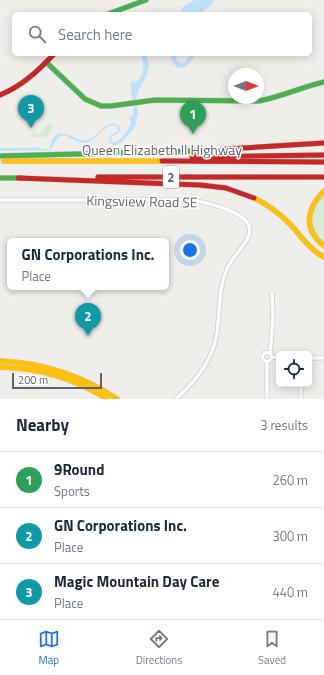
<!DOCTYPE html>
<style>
:root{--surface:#fff;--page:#f6f6f7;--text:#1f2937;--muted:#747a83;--line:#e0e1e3;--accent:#1a73e8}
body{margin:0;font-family:"Titillium Web",sans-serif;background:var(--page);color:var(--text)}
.controls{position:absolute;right:12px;bottom:12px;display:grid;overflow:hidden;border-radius:6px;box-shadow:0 2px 10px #0003}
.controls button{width:36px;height:36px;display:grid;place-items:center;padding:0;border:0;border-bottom:1px solid var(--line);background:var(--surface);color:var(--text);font:20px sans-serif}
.compass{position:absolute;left:228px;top:68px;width:36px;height:36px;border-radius:50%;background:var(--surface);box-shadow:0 2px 10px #0003;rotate:90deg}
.scale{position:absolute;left:12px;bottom:10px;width:90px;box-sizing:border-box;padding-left:4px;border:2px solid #5f6368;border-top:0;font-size:11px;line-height:14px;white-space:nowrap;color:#5f6368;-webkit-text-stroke:3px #fff;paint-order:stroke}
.you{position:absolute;left:190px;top:250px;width:14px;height:14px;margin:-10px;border:3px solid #fff;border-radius:50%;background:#1a73e8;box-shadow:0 0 0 6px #1a73e833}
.badge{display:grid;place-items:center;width:26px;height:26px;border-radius:50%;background:var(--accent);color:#fff;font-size:13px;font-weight:700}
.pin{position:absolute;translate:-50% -33px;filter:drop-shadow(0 1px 2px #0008)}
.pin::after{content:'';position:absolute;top:21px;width:14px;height:12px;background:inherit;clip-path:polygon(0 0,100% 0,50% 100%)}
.popup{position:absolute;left:7px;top:238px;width:162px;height:52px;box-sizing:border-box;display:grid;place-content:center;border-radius:6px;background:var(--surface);filter:drop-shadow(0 1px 3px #0005);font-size:13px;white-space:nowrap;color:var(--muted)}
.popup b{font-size:15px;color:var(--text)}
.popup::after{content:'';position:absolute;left:50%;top:100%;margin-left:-8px;border:8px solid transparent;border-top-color:var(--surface)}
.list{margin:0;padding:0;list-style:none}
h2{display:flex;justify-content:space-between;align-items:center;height:52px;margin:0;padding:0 16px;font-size:17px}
h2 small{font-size:13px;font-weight:400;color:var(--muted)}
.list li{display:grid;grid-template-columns:26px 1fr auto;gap:12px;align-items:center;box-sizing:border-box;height:56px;padding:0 16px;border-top:1px solid var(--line)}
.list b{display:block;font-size:15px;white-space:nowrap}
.list p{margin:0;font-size:13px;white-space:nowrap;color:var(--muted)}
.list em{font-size:13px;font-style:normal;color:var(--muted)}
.icon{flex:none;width:22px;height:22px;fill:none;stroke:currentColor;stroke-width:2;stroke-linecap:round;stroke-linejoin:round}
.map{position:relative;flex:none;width:324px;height:399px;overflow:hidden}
.search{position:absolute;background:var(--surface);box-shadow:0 2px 10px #0003;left:12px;right:12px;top:12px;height:44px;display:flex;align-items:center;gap:10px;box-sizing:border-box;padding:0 14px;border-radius:6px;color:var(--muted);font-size:15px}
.sheet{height:220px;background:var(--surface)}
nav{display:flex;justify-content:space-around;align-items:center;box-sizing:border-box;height:56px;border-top:1px solid var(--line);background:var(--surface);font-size:11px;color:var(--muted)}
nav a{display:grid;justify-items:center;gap:2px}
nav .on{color:var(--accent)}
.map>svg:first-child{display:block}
.green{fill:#d8ebd6}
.water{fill:#bfe0f9}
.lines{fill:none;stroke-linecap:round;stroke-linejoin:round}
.street-casing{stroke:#cbcccc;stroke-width:5}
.fast-casing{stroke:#cacacb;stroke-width:6}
.slow-casing{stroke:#cacacb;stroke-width:6}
.jam-casing{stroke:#cacacb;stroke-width:6}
.street{stroke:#fdfcfc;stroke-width:3.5}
.fast{stroke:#4caf50;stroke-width:5}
.slow{stroke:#ffc107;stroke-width:5}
.jam{stroke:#c62828;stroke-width:5}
.labels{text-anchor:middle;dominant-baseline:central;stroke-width:3;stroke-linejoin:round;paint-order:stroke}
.shield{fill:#fff;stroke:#8f9295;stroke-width:1}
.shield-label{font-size:13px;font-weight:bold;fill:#5f6368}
.street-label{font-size:14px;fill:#5f6368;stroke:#fff}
</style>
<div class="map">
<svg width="324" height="399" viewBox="0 0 324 399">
<rect width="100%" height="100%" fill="#efeeea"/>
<path class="green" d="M 50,123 L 54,127 L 46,137 L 29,137 L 29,135 L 31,135 L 31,133 L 40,133 Z
M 324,193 L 324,243 C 302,225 313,212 324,193 Z"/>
<path class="water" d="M 194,0 L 214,0 L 213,3 L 200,14 L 179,14 L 183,7 Z
M 141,54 L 146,54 L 149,65 L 147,75 L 138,91 L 136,99 L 138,112 L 135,127 L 122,142 L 114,146 L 109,142 L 110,135 L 117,132 L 118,130 L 117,126 C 104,121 98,139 88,142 C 78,145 72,137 64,135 L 58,137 L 51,148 L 48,150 L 0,151 L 0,149 L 2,148 L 34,148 L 39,147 L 41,149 L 49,149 C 51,145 51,141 54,137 C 64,126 78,145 90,139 C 99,135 100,126 113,123 L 119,126 L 120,131 L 117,134 L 112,136 L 110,140 L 113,142 L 116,142 L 122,138 L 130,126 L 131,123 L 129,117 L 131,115 L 133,116 L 134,108 L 130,84 L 133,81 L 135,81 L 135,83 C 145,76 145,65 141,54 Z
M 170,54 L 175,54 L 177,61 L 182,63 L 186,61 L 191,54 L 196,54 L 186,67 L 177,68 L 172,61 Z"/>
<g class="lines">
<g class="street-casing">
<path id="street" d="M 0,200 L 189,200 C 205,202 242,210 249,226 C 254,237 235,254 229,265 C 219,284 220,303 218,324 C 216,356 199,378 176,399
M262.5 357a4.5 4.5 0 1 1 9 0a4.5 4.5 0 1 1-9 0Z
M 270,353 L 273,319 L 272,293
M 272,357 L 279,358
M 309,358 L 324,358
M 301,384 L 301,399
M 267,399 L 267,362"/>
</g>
<g class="fast-casing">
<path id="fast" d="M 108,14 L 146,0
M 46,62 L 85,99 L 101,106 L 111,106 L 155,100 L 259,101 C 281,97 302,87 324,82
M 0,156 L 195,151
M 0,178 L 22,178"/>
</g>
<g class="slow-casing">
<path id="slow" d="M 4,161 L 162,161
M 324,191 C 306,209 303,229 324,246
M 254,198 C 267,204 279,213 290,224 C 301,236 309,249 324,257
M 0,361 C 43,363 81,375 117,399
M 0,367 C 39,368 74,378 107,399"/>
</g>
<g class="jam-casing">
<path id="jam" d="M 0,95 C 22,86 38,71 54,54
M 195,151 L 324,143
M 192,157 L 324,155
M 162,161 L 324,162
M 98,177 L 324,177
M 18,178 L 200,185 L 226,188 L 254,198"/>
</g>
<use href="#street" class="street"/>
<use href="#fast" class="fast"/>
<use href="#slow" class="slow"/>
<use href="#jam" class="jam"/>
</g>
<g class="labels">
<rect class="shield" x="163" y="166" width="16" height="22" rx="3"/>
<g class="shield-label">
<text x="171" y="177">2</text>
</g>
<g class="street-label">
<text x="162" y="149">Queen Elizabeth II Highway</text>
<text transform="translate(142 201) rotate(1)">Kingsview Road SE</text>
</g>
</g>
</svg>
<div class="controls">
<button><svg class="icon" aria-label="locate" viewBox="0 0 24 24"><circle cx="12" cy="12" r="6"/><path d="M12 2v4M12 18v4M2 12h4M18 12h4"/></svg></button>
</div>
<svg class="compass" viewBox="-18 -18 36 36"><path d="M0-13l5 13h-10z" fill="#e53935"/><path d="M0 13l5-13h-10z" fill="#747a83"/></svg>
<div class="scale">200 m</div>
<div class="you"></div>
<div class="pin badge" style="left:193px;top:134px;background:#2e9e5b">1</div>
<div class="pin badge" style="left:88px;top:336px;background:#0f9aa8">2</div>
<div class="popup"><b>GN Corporations Inc.</b>Place</div>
<div class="pin badge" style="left:31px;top:128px;background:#0f9aa8">3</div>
<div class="search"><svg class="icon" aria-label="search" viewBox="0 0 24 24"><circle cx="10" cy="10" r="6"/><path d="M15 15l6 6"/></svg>Search here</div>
</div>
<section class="sheet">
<h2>Nearby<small>3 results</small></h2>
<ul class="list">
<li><span class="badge" style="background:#2e9e5b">1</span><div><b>9Round</b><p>Sports</p></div><em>260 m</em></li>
<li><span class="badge" style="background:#0f9aa8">2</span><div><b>GN Corporations Inc.</b><p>Place</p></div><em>300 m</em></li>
<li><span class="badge" style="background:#0f9aa8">3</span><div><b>Magic Mountain Day Care</b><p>Place</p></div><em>440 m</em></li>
</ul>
</section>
<nav>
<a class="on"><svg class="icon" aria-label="map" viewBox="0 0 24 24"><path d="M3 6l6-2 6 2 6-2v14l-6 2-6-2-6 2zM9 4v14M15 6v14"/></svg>Map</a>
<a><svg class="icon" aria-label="directions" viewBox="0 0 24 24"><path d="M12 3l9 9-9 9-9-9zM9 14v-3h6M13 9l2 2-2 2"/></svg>Directions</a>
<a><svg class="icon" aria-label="saved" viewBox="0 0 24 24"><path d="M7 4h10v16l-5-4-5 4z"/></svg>Saved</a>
</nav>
